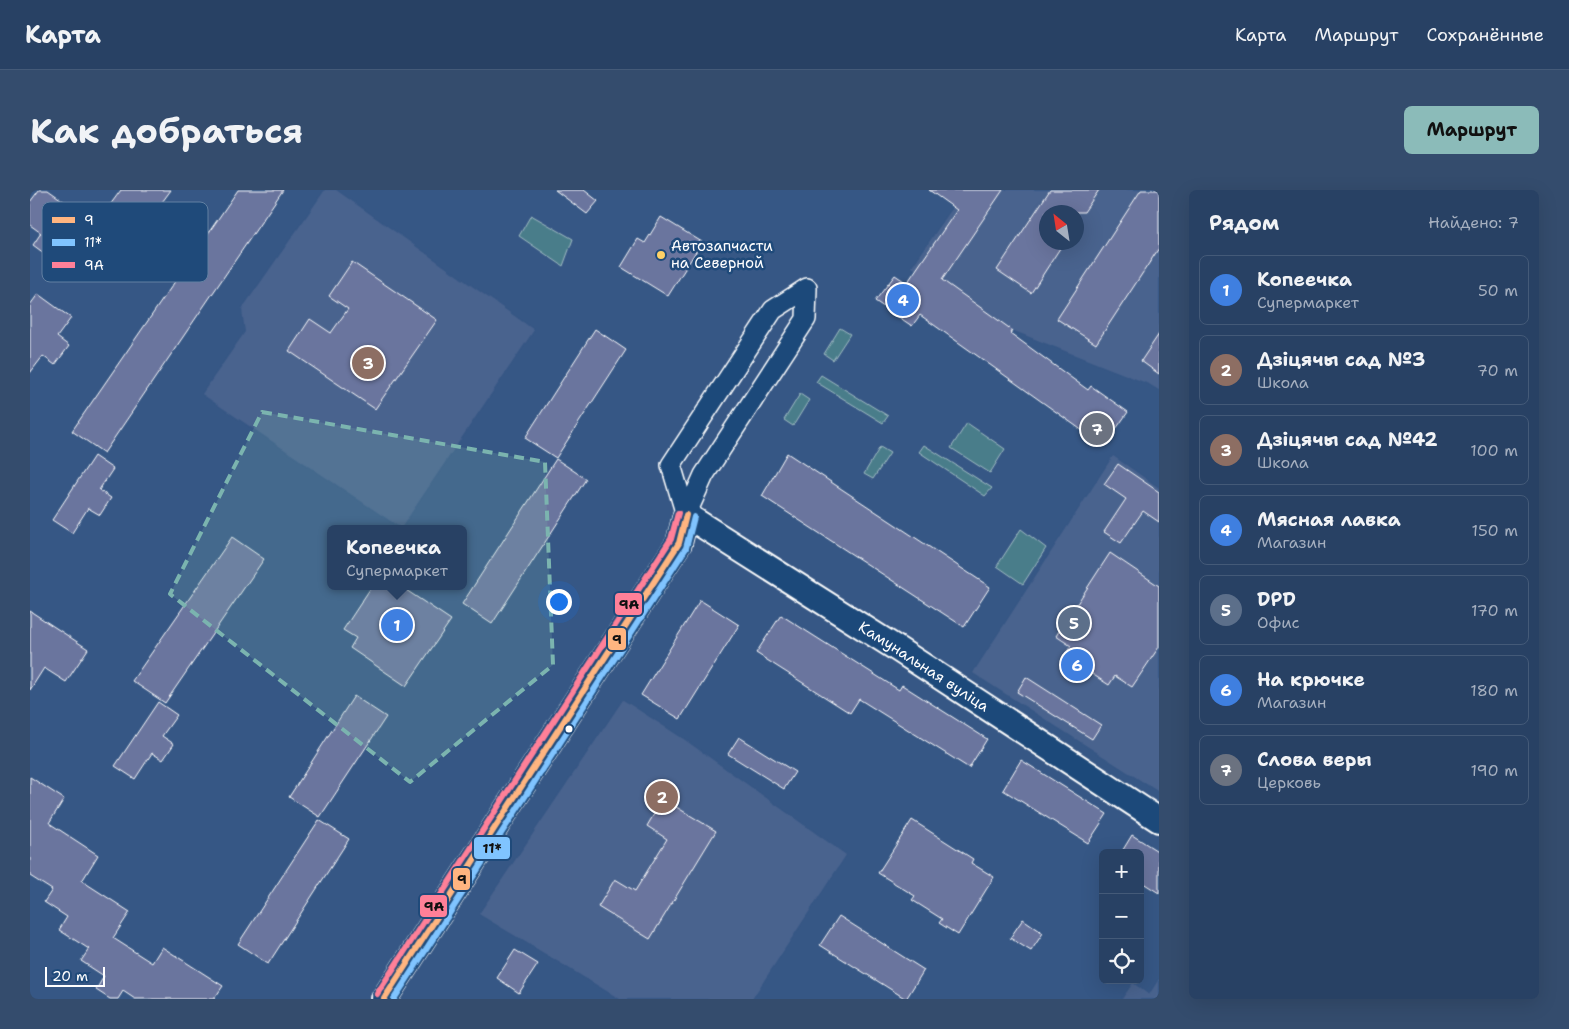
<!DOCTYPE html>
<html lang="ru">
<meta charset="utf-8">
<style>
:root{--surface:#284164;--page:#344c6d;--text:#f1f3f6;--muted:#a5afbf;--line:#445a78;--accent:#8bbbb9}
body{margin:0;font-family:"Shantell Sans",sans-serif;background:var(--page);color:var(--text)}
.controls{position:absolute;right:15px;bottom:15px;display:grid;overflow:hidden;border-radius:8px;box-shadow:0 5px 20px #0002}
.controls button{width:45px;height:45px;display:grid;place-items:center;padding:0;border:0;border-bottom:1px solid var(--line);background:var(--surface);color:var(--text);font:25px sans-serif}
.compass{position:absolute;left:1009px;top:15px;width:45px;height:45px;border-radius:50%;background:var(--surface);box-shadow:0 5px 20px #0002;rotate:330deg}
.scale{position:absolute;left:15px;bottom:12px;width:60px;box-sizing:border-box;padding-left:5px;border:2px solid #fff;border-top:0;font-size:14px;line-height:18px;white-space:nowrap;color:#fff;-webkit-text-stroke:4px #1f4a7a;paint-order:stroke}
.you{position:absolute;left:528px;top:411px;width:18px;height:18px;margin:-12px;border:4px solid #fff;border-radius:50%;background:#1a73e8;box-shadow:0 0 0 8px #1a73e833}
.badge{display:grid;place-items:center;width:32px;height:32px;border-radius:50%;background:var(--accent);color:#fff;font-size:16px;font-weight:700}
.pin{position:absolute;translate:-50% -50%;border:2px solid #fff;box-shadow:0 1px 5px #0006}
.popup{position:absolute;left:297px;top:335px;width:140px;height:65px;box-sizing:border-box;display:grid;place-content:center;border-radius:8px;background:var(--surface);filter:drop-shadow(0 1px 4px #0005);font-size:16px;white-space:nowrap;color:var(--muted)}
.popup b{font-size:19px;color:var(--text)}
.popup::after{content:'';position:absolute;left:50%;top:100%;margin-left:-10px;border:10px solid transparent;border-top-color:var(--surface)}
.list{margin:0;padding:0;list-style:none}
h2{display:flex;justify-content:space-between;align-items:center;height:65px;margin:0;padding:0 20px;font-size:21px}
h2 small{font-size:16px;font-weight:400;color:var(--muted)}
.list li{display:grid;grid-template-columns:32px 1fr auto;gap:15px;align-items:center;box-sizing:border-box;height:70px;margin:0 10px 10px;padding:0 10px;border:1px solid var(--line);border-radius:8px}
.list b{display:block;font-size:19px;white-space:nowrap}
.list p{margin:0;font-size:16px;white-space:nowrap;color:var(--muted)}
.list em{font-size:16px;font-style:normal;color:var(--muted)}
.icon{flex:none;width:28px;height:28px;fill:none;stroke:currentColor;stroke-width:2;stroke-linecap:round;stroke-linejoin:round}
.map{position:relative;flex:none;width:1129px;height:809px;overflow:hidden;border-radius:8px}
header{display:flex;align-items:center;gap:30px;box-sizing:border-box;height:70px;padding:0 25px;background:var(--surface);border-bottom:1px solid var(--line)}
header strong{font-size:24px}
nav{display:flex;gap:28px;margin-inline-start:auto;font-size:18px}
.intro{display:flex;align-items:center;justify-content:space-between;box-sizing:border-box;height:120px;padding:0 30px}
h1{margin:0;font-size:35px}
.button{padding:12px 22px;border-radius:8px;background:var(--accent);color:#111;font-size:18px;font-weight:700}
main{display:flex;gap:30px;padding:0 30px}
aside{flex:1;background:var(--surface);border-radius:8px;box-shadow:0 5px 20px #0002}
.map>svg:first-child{display:block}
.built{fill:#4a638e;fill-rule:evenodd}
.green{fill:#497d8a;stroke:#a4bec4}
.building{fill:#6b759e;stroke:#fff}
.lines{fill:none;stroke-linecap:round;stroke-linejoin:round}
.minor-casing{stroke:#fff;stroke-width:22}
.tertiary-casing{stroke:#fff;stroke-width:28}
.minor{stroke:#1f4a7a;stroke-width:19}
.tertiary{stroke:#1f4a7a;stroke-width:24}
.bus-1-casing{stroke:#1f4a7a;stroke-width:10}
.bus-2-casing{stroke:#1f4a7a;stroke-width:10}
.bus-3-casing{stroke:#1f4a7a;stroke-width:10}
.bus-1{stroke:#ffb580;stroke-width:6}
.bus-2{stroke:#80c4ff;stroke-width:6}
.bus-3{stroke:#ff8098;stroke-width:6}
.marked{fill:#7bb4af;fill-opacity:0.2;stroke:#7bb4af;stroke-width:4;stroke-dasharray:10 6;stroke-linejoin:round}
.poi-dot{fill:#ffd166;stroke:#1f4a7a;stroke-width:2}
.bus-dot{fill:#fff;stroke:#1f4a7a;stroke-width:2}
.labels{text-anchor:middle;dominant-baseline:central;stroke-width:5;stroke-linejoin:round;paint-order:stroke}
.poi-label{font-size:15px;fill:#fff;stroke:#1f4a7a;text-anchor:start}
.street-label{font-size:15px;fill:#fff;stroke:#1f4a7a}
.key{fill:#1f4a7a;stroke:#6280a2;stroke-width:1}
.key-label{font-size:14px;fill:#fff}
.line-badge{stroke:#1f4a7a;stroke-width:2}
.pale-badge-label{font-size:14px;text-anchor:middle;font-weight:bold;fill:#111}
</style>
<header>
<strong>Карта</strong>
<nav><a>Карта</a><a>Маршрут</a><a>Сохранённые</a></nav>
</header>
<div class="intro"><h1>Как добраться</h1><a class="button">Маршрут</a></div>
<main>
<div class="map">
<svg width="1129" height="809" viewBox="0 0 1129 809">
<rect width="100%" height="100%" fill="#365785"/>
<filter id="ink" filterUnits="userSpaceOnUse"><feTurbulence type="fractalNoise" baseFrequency=".02" numOctaves="2"/><feDisplacementMap in="SourceGraphic" scale="10" xChannelSelector="R" yChannelSelector="G"/><feConvolveMatrix kernelMatrix="1 2 1 2 8 2 1 2 1" color-interpolation-filters="sRGB"/></filter>
<g filter="url(#ink)">
<path class="built" d="M 295,0 L 306,0 L 504,140 L 371,338 L 172,204 L 215,142 L 212,119 Z
M 935,0 L 1129,0 L 1129,200 L 1119,194 L 982,140 L 882,77 ZM 1016,22 L 1046,22 L 1046,52 L 1016,52 Z
M 1083,266 L 1129,298 L 1129,602 L 943,483 Z
M 593,510 L 655,550 L 816,665 L 722,809 L 590,809 L 449,724 Z
M 1129,789 L 1129,809 L 1092,809 L 1103,793 L 1119,805 Z"/>
<path class="green" d="M 501,25 L 543,49 L 533,76 L 489,46 Z
M 810,138 L 820,144 L 803,170 L 794,164 Z
M 791,185 L 858,226 L 853,233 L 786,192 Z
M 770,204 L 779,210 L 763,236 L 754,230 Z
M 937,233 L 975,259 L 960,283 L 921,258 Z
M 894,255 L 962,298 L 955,306 L 889,262 Z
M 850,257 L 860,263 L 843,289 L 834,284 Z
M 991,339 L 1016,358 L 993,394 L 967,376 Z"/>
<path class="building" d="M 9,0 L 18,0 L 66,34 L 91,0 L 141,0 L 124,23 L 136,32 L 122,51 L 110,42 L 94,65 L 70,48 L 52,73 L 30,57 L 22,69 L 3,55 L 11,43 L 0,35 L 0,12 Z
M 208,0 L 253,0 L 74,263 L 42,241 Z
M 525,0 L 554,0 L 568,11 L 557,24 Z
M 899,0 L 973,0 L 912,90 L 982,140 L 980,143 L 1058,200 L 1061,196 L 1098,222 L 1074,256 L 890,125 L 882,136 L 845,111 L 865,85 L 877,93 L 927,20 Z
M 1020,0 L 1069,0 L 1054,22 L 1016,22 L 1016,52 L 1034,52 L 1001,103 L 967,80 Z
M 1111,0 L 1129,0 L 1129,58 L 1066,154 L 1027,129 Z
M 631,27 L 672,52 L 638,106 L 591,77 L 608,49 L 615,53 Z
M 322,72 L 407,130 L 345,219 L 259,161 L 280,129 L 301,143 L 318,119 L 299,106 Z
M 8,104 L 41,128 L 27,147 L 39,156 L 25,175 L 13,166 L 0,183 L 0,115 Z
M 565,139 L 596,160 L 526,268 L 495,248 Z
M 1129,144 L 1129,184 L 1111,171 Z
M 757,263 L 960,397 L 934,437 L 732,306 Z
M 64,266 L 83,279 L 69,300 L 81,308 L 70,325 L 58,318 L 42,343 L 22,330 Z
M 526,269 L 556,289 L 462,434 L 432,414 Z
M 1088,274 L 1129,302 L 1129,332 L 1113,321 L 1091,353 L 1074,342 L 1096,309 L 1074,294 Z
M 202,347 L 234,369 L 135,513 L 102,491 Z
M 1080,363 L 1129,396 L 1129,457 L 1102,497 L 1085,486 L 1079,495 L 1034,466 L 1041,456 L 1026,446 Z
M 342,396 L 370,396 L 421,430 L 376,496 L 320,458 L 326,448 L 313,440 Z
M 670,410 L 709,435 L 650,529 L 611,505 Z
M 0,421 L 58,459 L 36,492 L 14,478 L 0,500 Z
M 751,425 L 869,500 L 872,495 L 957,549 L 939,578 L 829,509 L 820,523 L 726,463 Z
M 996,487 L 1071,535 L 1062,549 L 987,502 Z
M 324,506 L 356,527 L 290,627 L 259,607 Z
M 128,512 L 147,525 L 132,546 L 144,554 L 133,570 L 122,563 L 105,589 L 85,576 Z
M 709,547 L 765,582 L 754,599 L 698,564 Z
M 991,570 L 1077,624 L 1058,653 L 973,600 Z
M 0,587 L 34,609 L 19,633 L 68,665 L 52,691 L 100,722 L 83,748 L 122,773 L 132,757 L 193,796 L 184,809 L 105,809 L 93,801 L 88,809 L 80,809 L 66,800 L 74,786 L 51,771 L 59,759 L 29,740 L 37,727 L 14,712 L 22,700 L 0,686 Z
M 633,609 L 686,641 L 620,749 L 568,717 L 585,689 L 605,701 L 637,649 L 617,636 Z
M 289,630 L 319,649 L 238,774 L 208,754 Z
M 882,630 L 943,669 L 941,673 L 964,687 L 928,745 L 909,733 L 912,729 L 882,710 L 885,706 L 848,683 Z
M 1102,645 L 1129,662 L 1129,703 L 1110,691 L 1110,663 L 1091,663 Z
M 809,726 L 894,780 L 876,809 L 790,755 Z
M 993,729 L 1013,743 L 1001,761 L 980,748 Z
M 485,760 L 508,774 L 489,803 L 467,788 Z"/>
<g class="lines">
<g class="minor-casing">
<path id="minor" d="M 656,325 L 641,275 L 743,120 L 777,98
M 656,325 L 674,285 L 776,129 L 777,98"/>
</g>
<g class="tertiary-casing">
<g id="tertiary">
<path id="s1" d="M 354,809 L 649,353 L 656,325 L 866,458 L 1129,630"/>
</g>
</g>
<use href="#minor" class="minor"/>
<use href="#tertiary" class="tertiary"/>
<g class="bus-1-casing">
<path id="bus-1" d="M 354,809 L 649,353 L 656,325"/>
</g>
<g class="bus-2-casing">
<path id="bus-2" d="M 364,809 L 656,358 L 664,327"/>
</g>
<g class="bus-3-casing">
<path id="bus-3" d="M 347,804 L 641,349 L 648,323"/>
</g>
<use href="#bus-1" class="bus-1"/>
<use href="#bus-2" class="bus-2"/>
<use href="#bus-3" class="bus-3"/>
</g>
</g>
<path class="marked" d="M 232,222 L 515,272 L 523,475 L 380,592 L 140,404 Z"/>
<circle class="poi-dot" cx="631" cy="65" r="5"/>
<circle class="bus-dot" cx="539" cy="539" r="4.5"/>
<g class="labels">
<g class="poi-label">
<text x="641" y="56">Автозапчасти<tspan x="641" dy="17">на Северной</tspan></text>
</g>
<g class="street-label">
<text stroke="none"><textPath href="#s1" startOffset="854">Камунальная вуліца</textPath></text>
</g>
</g>
<rect x="12" y="12" width="166" height="80" rx="8" class="key"/>
<rect x="22" y="27" width="23" height="6" fill="#ffb580"/>
<rect x="22" y="49" width="23" height="7" fill="#80c4ff"/>
<rect x="22" y="72" width="23" height="6" fill="#ff8098"/>
<g class="key-label">
<text x="54" y="35">9</text>
<text x="54" y="57">11*</text>
<text x="54" y="80">9А</text>
</g>
<g class="line-badge">
<rect x="584" y="402" width="29" height="24" rx="5" fill="#ff8098"/>
<rect x="577" y="437" width="20" height="24" rx="5" fill="#ffb580"/>
<rect x="443" y="646" width="38" height="24" rx="5" fill="#80c4ff"/>
<rect x="422" y="677" width="19" height="24" rx="5" fill="#ffb580"/>
<rect x="389" y="704" width="29" height="24" rx="5" fill="#ff8098"/>
</g>
<g class="pale-badge-label">
<text x="599" y="419">9А</text>
<text x="587" y="454">9</text>
<text x="462" y="663">11*</text>
<text x="432" y="694">9</text>
<text x="404" y="721">9А</text>
</g>
</svg>
<div class="controls">
<button>+</button>
<button>−</button>
<button><svg class="icon" aria-label="locate" viewBox="0 0 24 24"><circle cx="12" cy="12" r="6"/><path d="M12 2v4M12 18v4M2 12h4M18 12h4"/></svg></button>
</div>
<svg class="compass" viewBox="-18 -18 36 36"><path d="M0-13l5 13h-10z" fill="#e53935"/><path d="M0 13l5-13h-10z" fill="#a5afbf"/></svg>
<div class="scale">20 m</div>
<div class="you"></div>
<div class="pin badge" style="left:367px;top:435px;background:#3f7fe0">1</div>
<div class="popup"><b>Копеечка</b>Супермаркет</div>
<div class="pin badge" style="left:632px;top:607px;background:#8d6e63">2</div>
<div class="pin badge" style="left:338px;top:173px;background:#8d6e63">3</div>
<div class="pin badge" style="left:873px;top:110px;background:#3f7fe0">4</div>
<div class="pin badge" style="left:1044px;top:433px;background:#5c6f8a">5</div>
<div class="pin badge" style="left:1047px;top:475px;background:#3f7fe0">6</div>
<div class="pin badge" style="left:1067px;top:239px;background:#6b7280">7</div>
</div>
<aside>
<h2>Рядом<small>Найдено: 7</small></h2>
<ul class="list">
<li><span class="badge" style="background:#3f7fe0">1</span><div><b>Копеечка</b><p>Супермаркет</p></div><em>50 m</em></li>
<li><span class="badge" style="background:#8d6e63">2</span><div><b>Дзіцячы сад №3</b><p>Школа</p></div><em>70 m</em></li>
<li><span class="badge" style="background:#8d6e63">3</span><div><b>Дзіцячы сад №42</b><p>Школа</p></div><em>100 m</em></li>
<li><span class="badge" style="background:#3f7fe0">4</span><div><b>Мясная лавка</b><p>Магазин</p></div><em>150 m</em></li>
<li><span class="badge" style="background:#5c6f8a">5</span><div><b>DPD</b><p>Офис</p></div><em>170 m</em></li>
<li><span class="badge" style="background:#3f7fe0">6</span><div><b>На крючке</b><p>Магазин</p></div><em>180 m</em></li>
<li><span class="badge" style="background:#6b7280">7</span><div><b>Слова веры</b><p>Церковь</p></div><em>190 m</em></li>
</ul>
</aside>
</main>
